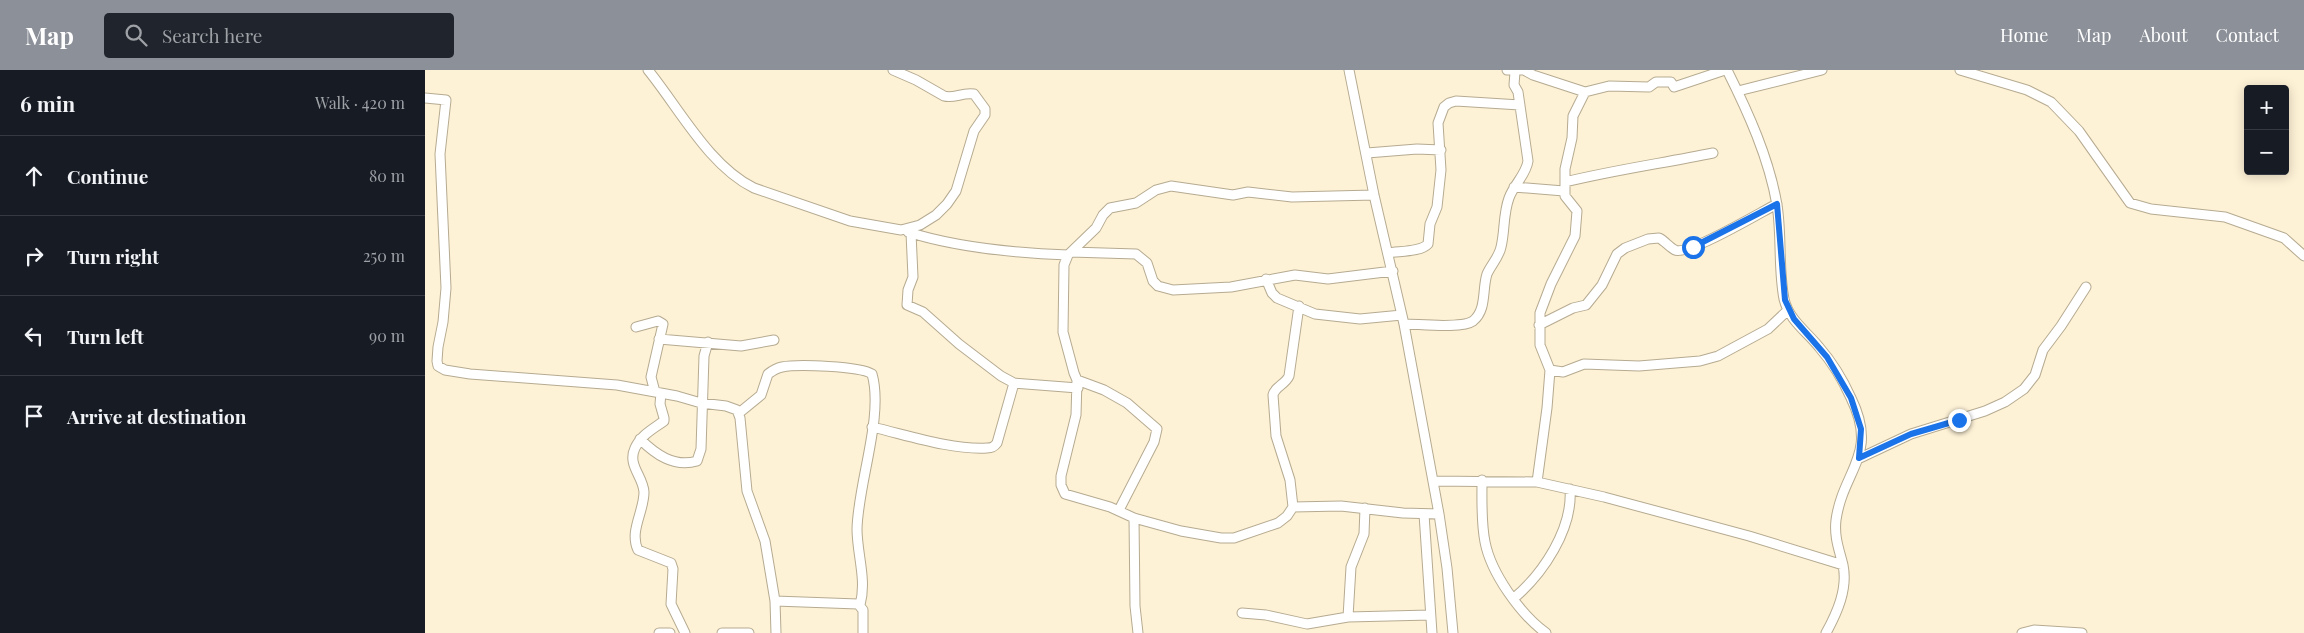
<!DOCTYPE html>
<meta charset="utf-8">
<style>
:root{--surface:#171b24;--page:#20242c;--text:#f1f3f6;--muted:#9ea1a6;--line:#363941;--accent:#8c9099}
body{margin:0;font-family:"Playfair Display",serif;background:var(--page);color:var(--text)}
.controls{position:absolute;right:15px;top:15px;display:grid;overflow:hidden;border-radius:5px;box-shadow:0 2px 12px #0003}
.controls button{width:45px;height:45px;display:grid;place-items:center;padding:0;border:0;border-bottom:1px solid var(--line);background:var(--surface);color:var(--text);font:25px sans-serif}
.stop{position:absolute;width:15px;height:15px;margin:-11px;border:4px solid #1a73e8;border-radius:50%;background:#fff}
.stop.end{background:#1a73e8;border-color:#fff;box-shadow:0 1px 5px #0008}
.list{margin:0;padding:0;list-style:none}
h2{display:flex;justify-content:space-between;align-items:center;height:65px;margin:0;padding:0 20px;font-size:21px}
h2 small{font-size:16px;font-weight:400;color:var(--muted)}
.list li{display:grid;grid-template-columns:32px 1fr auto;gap:15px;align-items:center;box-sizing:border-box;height:80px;padding:0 20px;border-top:1px solid var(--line)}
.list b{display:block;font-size:19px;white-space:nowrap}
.list em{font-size:16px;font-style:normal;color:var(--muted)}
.icon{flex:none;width:28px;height:28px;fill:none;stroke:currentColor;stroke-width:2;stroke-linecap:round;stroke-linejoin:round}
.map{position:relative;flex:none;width:1879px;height:563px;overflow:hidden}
header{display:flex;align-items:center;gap:30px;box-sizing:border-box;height:70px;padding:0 25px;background:var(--accent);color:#fff}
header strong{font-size:24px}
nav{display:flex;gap:28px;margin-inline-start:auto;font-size:18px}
.search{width:350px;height:45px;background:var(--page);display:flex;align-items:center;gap:12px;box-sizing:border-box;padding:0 18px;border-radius:5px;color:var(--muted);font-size:19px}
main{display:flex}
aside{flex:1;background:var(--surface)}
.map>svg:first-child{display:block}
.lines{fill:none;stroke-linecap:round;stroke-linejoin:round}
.street-casing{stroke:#b6ab91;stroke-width:11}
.street{stroke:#fff;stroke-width:9}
.route{stroke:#1a73e8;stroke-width:6}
</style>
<header>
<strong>Map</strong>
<div class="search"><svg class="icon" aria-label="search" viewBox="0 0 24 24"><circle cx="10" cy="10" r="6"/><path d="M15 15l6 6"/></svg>Search here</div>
<nav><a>Home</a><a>Map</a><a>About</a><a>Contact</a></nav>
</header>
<main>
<aside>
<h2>6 min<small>Walk · 420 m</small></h2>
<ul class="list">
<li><svg class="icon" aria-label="ahead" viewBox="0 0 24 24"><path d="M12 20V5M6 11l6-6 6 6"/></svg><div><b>Continue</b></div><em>80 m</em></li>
<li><svg class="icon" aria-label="right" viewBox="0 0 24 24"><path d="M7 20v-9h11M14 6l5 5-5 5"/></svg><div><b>Turn right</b></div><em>250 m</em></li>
<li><svg class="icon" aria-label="left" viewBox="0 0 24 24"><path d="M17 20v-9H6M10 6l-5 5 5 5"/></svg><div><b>Turn left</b></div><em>90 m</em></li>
<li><svg class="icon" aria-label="arrive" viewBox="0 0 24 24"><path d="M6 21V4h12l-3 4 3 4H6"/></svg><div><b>Arrive at destination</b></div></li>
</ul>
</aside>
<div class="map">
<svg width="1879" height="563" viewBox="0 0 1879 563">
<rect width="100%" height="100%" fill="#fdf1d6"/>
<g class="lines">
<g class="street-casing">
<path id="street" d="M 223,0 C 254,38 284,96 329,118 L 425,151 L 476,160 L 495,155 L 511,145 L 522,134 L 531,121 L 549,61 L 560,45 L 560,39 L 549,24 C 537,22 529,29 519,26 L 491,10 L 468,0
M 924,0 L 949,125 L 979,254 L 1014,444 L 1022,498 L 1028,563
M 1082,0 L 1099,0 L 1108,5 L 1160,22 L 1184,16 L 1224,17 L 1231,12 L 1246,12 L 1249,17 L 1300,0
M 1302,0 C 1323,42 1344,88 1352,135 C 1357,166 1353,198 1359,229 C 1364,250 1381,261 1394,277 C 1407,292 1418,310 1426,328 C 1454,385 1418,400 1411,450 C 1409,467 1414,479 1418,495 C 1423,519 1412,543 1401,563
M 1535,0 L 1602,20 L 1626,32 L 1654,61 L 1705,133 L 1726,139 L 1800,147 L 1859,168 L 1879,186
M 1313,21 L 1397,0
M 1160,22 L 1148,46 L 1147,68 L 1140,99 L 1140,126 L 1152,141 L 1150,166 L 1126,214 L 1115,243 L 1115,275 L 1125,300 L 1138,302 L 1159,294 L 1214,296 L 1275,291 L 1293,286 L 1343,259 L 1363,240
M 0,28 L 21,30 L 15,84 L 21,218 L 18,252 L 13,277 L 12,291 L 13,296 L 20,300 L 45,304 L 192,315 L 252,326 L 276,333 L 301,336 L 312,340 L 315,348 L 322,421 L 340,471 L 350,531 L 351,563
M 942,83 L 992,79 L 1016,80
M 1140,112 C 1189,100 1239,93 1288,83
M 1089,117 L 1139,121
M 483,162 C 533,178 590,183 643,185
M 486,163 L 488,207 L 483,220 L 482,235 L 498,242 L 534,274 L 576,306 L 589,313 L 653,318
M 646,182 L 711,184 L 722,193 L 728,211 L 733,216 L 748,220 L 806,217 L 870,205 L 903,209 L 968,201
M 963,183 C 974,181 996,182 1003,174 L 1005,154 L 1012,137 L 1016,100 L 1013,53 L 1019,37 L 1024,33 L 1031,31 L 1095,35
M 841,209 L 847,223 L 852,228 L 890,244 L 935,249 L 977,245
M 979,254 C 994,254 1037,259 1048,251 C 1062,240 1057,219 1062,204 C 1066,195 1074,187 1076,177 C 1080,161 1078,144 1084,128 C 1089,114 1101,105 1103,91 L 1093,22 L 1089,15 L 1090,2
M 1114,255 L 1148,238 L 1161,235 L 1177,215 L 1192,184 L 1200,178 L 1223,169 L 1234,168 C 1240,171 1244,177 1250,180 C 1263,186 1336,142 1352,134
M 211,257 L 233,251 L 238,254 L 226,307 L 230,322
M 234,269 L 316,276 L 349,270
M 652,310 L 651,345 L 636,406 L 636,415 L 640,424 L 685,437 L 709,448 L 756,461 L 796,468 L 809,468 L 853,453 L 862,446 L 868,437 L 865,410 L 851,366 L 848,325 C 850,316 860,315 864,306 L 874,236
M 236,323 L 235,334 L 239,348 L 239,351 C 228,359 216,365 210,378 C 202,395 218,406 219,422 C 219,442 204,461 213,480 L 246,493 L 248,499 L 246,534 L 260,563
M 314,343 L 336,325 L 343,304 C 347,301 352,298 357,297 C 372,294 435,296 447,304 C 459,346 433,413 432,459 C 432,484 442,510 435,535
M 447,357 C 482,365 526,380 562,378 C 567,378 569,377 572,373 L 589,313
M 215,369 C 230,384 249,398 272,391 L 276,379 L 279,286 L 283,272
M 1435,388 L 1486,364 L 1560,341 L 1580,332 L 1599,319 L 1610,305 L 1618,280 L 1636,256 L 1661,217
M 1057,410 C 1057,431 1056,452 1060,472 C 1066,503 1095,544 1121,563
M 1008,411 L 1112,412 L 1122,338 L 1125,300
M 1112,412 L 1179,427 L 1324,466 L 1418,495
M 868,437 L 916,436 L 978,443 L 1014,444
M 694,440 L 729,372 L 732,359 L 702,333 L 679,320 L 652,310 L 649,303 L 638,262 L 639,195 L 643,185 L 671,158 L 678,145 L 685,138 L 711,133 L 731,120 L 746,116 L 808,125 L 823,122 L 867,127 L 949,125
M 999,444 L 1007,563
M 709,448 L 710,536 L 713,563
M 1088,529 C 1118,504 1148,459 1145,419
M 350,531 L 433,534 L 438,540 L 438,563
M 817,543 L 841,545 L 882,554 L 923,547 L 1005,545
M 923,547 L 926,497 L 939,464 L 940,438
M 234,563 L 245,563
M 297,563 L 324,563
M 1597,563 L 1609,560 L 1657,563"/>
</g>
<use href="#street" class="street"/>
</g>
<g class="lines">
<path class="route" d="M 1268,177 L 1352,134 L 1360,230 L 1369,249 L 1402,287 L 1426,328 L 1436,359 L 1434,388 L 1486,364 L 1534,350"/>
</g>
</svg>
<div class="controls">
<button>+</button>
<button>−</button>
</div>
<div class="stop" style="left:1268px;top:177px"></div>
<div class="stop end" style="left:1534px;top:350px"></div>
</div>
</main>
